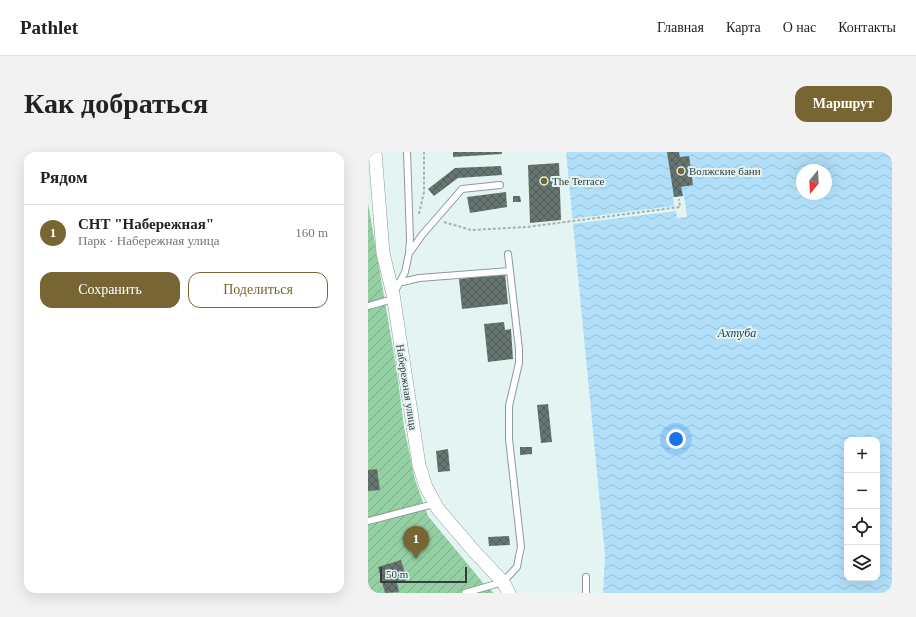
<!DOCTYPE html>
<html lang="ru">
<meta charset="utf-8">
<style>
:root{--surface:#fff;--page:#f2f2f2;--text:#222;--muted:#767676;--line:#e0e0e0;--accent:#776634}
body{margin:0;font-family:"Times New Roman",serif;background:var(--page);color:var(--text)}
.controls{position:absolute;right:12px;bottom:12px;display:grid;overflow:hidden;border-radius:8px;box-shadow:0 4px 16px #0002}
.controls button{width:36px;height:36px;display:grid;place-items:center;padding:0;border:0;border-bottom:1px solid var(--line);background:var(--surface);color:var(--text);font:20px sans-serif}
.compass{position:absolute;left:428px;top:12px;width:36px;height:36px;border-radius:50%;background:var(--surface);box-shadow:0 4px 16px #0002;rotate:198deg}
.scale{position:absolute;left:12px;bottom:10px;width:87px;box-sizing:border-box;padding-left:4px;border:2px solid #353c3b;border-top:0;font-size:11px;line-height:14px;white-space:nowrap;color:#353c3b;-webkit-text-stroke:3px #e4f4f3;paint-order:stroke}
.you{position:absolute;left:308px;top:287px;width:14px;height:14px;margin:-10px;border:3px solid #fff;border-radius:50%;background:#1a73e8;box-shadow:0 0 0 6px #1a73e833}
.badge{display:grid;place-items:center;width:26px;height:26px;border-radius:50%;background:var(--accent);color:#fff;font-size:13px;font-weight:700}
.pin{position:absolute;translate:-50% -33px;filter:drop-shadow(0 1px 2px #0008)}
.pin::after{content:'';position:absolute;top:21px;width:14px;height:12px;background:inherit;clip-path:polygon(0 0,100% 0,50% 100%)}
.list{margin:0;padding:0;list-style:none}
h2{display:flex;justify-content:space-between;align-items:center;height:52px;margin:0;padding:0 16px;font-size:17px}
h2 small{font-size:13px;font-weight:400;color:var(--muted)}
.list li{display:grid;grid-template-columns:26px 1fr auto;gap:12px;align-items:center;box-sizing:border-box;height:56px;padding:0 16px;border-top:1px solid var(--line)}
.list b{display:block;font-size:15px;white-space:nowrap}
.list p{margin:0;font-size:13px;white-space:nowrap;color:var(--muted)}
.list em{font-size:13px;font-style:normal;color:var(--muted)}
.actions{display:flex;gap:8px;padding:12px 16px}
.actions a{flex:1;padding:9px 0;border:1px solid var(--accent);border-radius:12px;text-align:center;font-size:14px;color:var(--accent)}
.actions .main{background:var(--accent);color:#fff}
.icon{flex:none;width:22px;height:22px;fill:none;stroke:currentColor;stroke-width:2;stroke-linecap:round;stroke-linejoin:round}
.map{position:relative;flex:none;width:524px;height:441px;overflow:hidden;border-radius:12px}
header{display:flex;align-items:center;gap:24px;box-sizing:border-box;height:56px;padding:0 20px;background:var(--surface);border-bottom:1px solid var(--line)}
header strong{font-size:19px}
nav{display:flex;gap:22px;margin-inline-start:auto;font-size:14px}
.intro{display:flex;align-items:center;justify-content:space-between;box-sizing:border-box;height:96px;padding:0 24px}
h1{margin:0;font-size:28px}
.button{padding:10px 18px;border-radius:12px;background:var(--accent);color:#fff;font-size:14px;font-weight:700}
main{display:flex;gap:24px;padding:0 24px}
aside{flex:1;background:var(--surface);border-radius:12px;box-shadow:0 4px 16px #0002}
.map>svg:first-child{display:block}
.garden{fill:url(#garden-furrows)}
.water{fill:url(#water-waves);fill-rule:evenodd}
.pier{fill:#e4f4f3}
.building{fill:url(#building-cross-hatch)}
.lines{fill:none;stroke-linecap:round;stroke-linejoin:round}
.service-casing{stroke:#8c9b9a;stroke-width:8}
.minor-casing{stroke:#8c9b9a;stroke-width:14}
.path{stroke:#a5b2b1;stroke-width:2;stroke-dasharray:3 2;stroke-linecap:butt}
.service{stroke:#fff;stroke-width:6}
.minor{stroke:#fff;stroke-width:13}
.poi-dot{fill:#776634;stroke:#e4f4f3;stroke-width:1.5}
.labels{text-anchor:middle;dominant-baseline:central;stroke-width:4;stroke-linejoin:round;paint-order:stroke}
.poi-label{font-size:11px;fill:#353c3b;stroke:#e4f4f3;text-anchor:start}
.street-label{font-size:11px;fill:#353c3b;stroke:#e4f4f3}
.water-label{font-size:12px;font-style:italic;fill:#1a3e50;stroke:#e4f4f3}
</style>
<header>
<strong>Pathlet</strong>
<nav><a>Главная</a><a>Карта</a><a>О нас</a><a>Контакты</a></nav>
</header>
<div class="intro"><h1>Как добраться</h1><a class="button">Маршрут</a></div>
<main>
<aside>
<h2>Рядом<small></small></h2>
<ul class="list">
<li><span class="badge">1</span><div><b>СНТ &quot;Набережная&quot;</b><p>Парк · Набережная улица</p></div><em>160 m</em></li>
</ul>
<div class="actions"><a class="main">Сохранить</a><a>Поделиться</a></div>
</aside>
<div class="map">
<svg width="524" height="441" viewBox="0 0 524 441">
<defs>
<pattern id="garden-furrows" width="10" height="10" patternUnits="userSpaceOnUse"><rect width="10" height="10" fill="#95d0a5"/><path d="M-1 1l2-2M0 10L10 0M9 11l2-2" fill="none" stroke="#7aaa88"/></pattern>
<pattern id="water-waves" width="16" height="10" patternUnits="userSpaceOnUse"><rect width="16" height="10" fill="#b1dffa"/><path d="M0 5q4-4 8 0t8 0" fill="none" stroke="#99c0d7"/></pattern>
<pattern id="building-cross-hatch" width="8" height="8" patternUnits="userSpaceOnUse"><rect width="8" height="8" fill="#677570"/><path d="M0 0l8 8M0 8l8-8" fill="none" stroke="#515c58"/></pattern>
</defs>
<rect width="100%" height="100%" fill="#e4f4f3"/>
<path class="garden" d="M 0,51 L 29,220 L 36,275 L 47,328 L 60,364 L 116,432 L 126,441 L 0,441 Z"/>
<path class="water" d="M 198,0 L 524,0 L 524,441 L 235,441 L 237,403 ZM 434,18 L 458,18 L 458,42 L 434,42 ZM 479,288 L 509,288 L 509,426 L 479,426 Z"/>
<path class="pier" d="M 316,44 L 319,65 L 309,66 L 308,59 L 203,72 L 202,67 L 306,54 L 305,45 Z"/>
<path class="building" d="M 85,0 L 134,0 L 134,2 L 85,5 Z
M 299,0 L 311,0 L 312,5 L 321,4 L 325,33 L 313,35 L 315,44 L 306,45 Z
M 191,11 L 193,68 L 162,71 L 160,13 Z
M 133,14 L 134,23 L 90,26 L 66,44 L 60,37 L 87,16 Z
M 138,40 L 139,55 L 102,61 L 99,45 Z
M 145,44 L 152,44 L 153,50 L 145,50 Z
M 137,122 L 140,152 L 94,157 L 91,127 Z
M 136,170 L 137,178 L 143,177 L 145,207 L 120,210 L 116,172 Z
M 180,252 L 184,290 L 173,291 L 169,253 Z
M 152,295 L 164,295 L 164,302 L 152,303 Z
M 80,297 L 82,319 L 70,320 L 68,299 Z
M 9,317 L 12,338 L 0,339 L 0,318 Z
M 141,384 L 142,393 L 121,394 L 120,385 Z
M 33,408 L 39,428 L 29,431 L 31,440 L 17,441 L 10,415 Z"/>
<g class="lines">
<g class="service-casing">
<path id="service" d="M 42,100 L 54,83 L 94,37 L 132,33
M 30,131 L 51,126 L 142,119
M 26,141 L 37,120 L 41,101 L 42,87 L 39,0
M 0,154 L 25,147
M 0,369 L 66,352
M 97,441 L 135,430 L 149,415 L 151,404 L 153,395 L 141,287 L 141,254 L 151,211 L 151,197 L 140,102
M 218,441 L 218,425"/>
</g>
<g class="minor-casing">
<path id="minor" d="M 7,0 L 15,101 L 25,142 L 51,313 L 58,335 L 70,357 L 105,398 L 135,430 L 141,441"/>
</g>
<path class="path" d="M 51,62 L 56,40 L 56,0
M 76,70 L 103,78 L 159,75 L 312,55 L 311,47"/>
<use href="#service" class="service"/>
<use href="#minor" class="minor"/>
</g>
<g class="poi-dot">
<circle cx="313" cy="19" r="4"/>
<circle cx="176" cy="29" r="4"/>
</g>
<g class="labels">
<g class="poi-label">
<text x="321" y="19">Волжские бани</text>
<text x="184" y="29">The Terrace</text>
</g>
<g class="street-label">
<text transform="translate(39 235) rotate(81)">Набережная улица</text>
</g>
<g class="water-label">
<text x="369" y="181">Ахтуба</text>
</g>
</g>
</svg>
<div class="controls">
<button>+</button>
<button>−</button>
<button><svg class="icon" aria-label="locate" viewBox="0 0 24 24"><circle cx="12" cy="12" r="6"/><path d="M12 2v4M12 18v4M2 12h4M18 12h4"/></svg></button>
<button><svg class="icon" aria-label="layers" viewBox="0 0 24 24"><path d="M12 4l9 5-9 5-9-5zM3 14l9 5 9-5"/></svg></button>
</div>
<svg class="compass" viewBox="-18 -18 36 36"><path d="M0-13l5 13h-10z" fill="#e53935"/><path d="M0 13l5-13h-10z" fill="#767676"/></svg>
<div class="scale">50 m</div>
<div class="you"></div>
<div class="pin badge" style="left:48px;top:407px">1</div>
</div>
</main>
